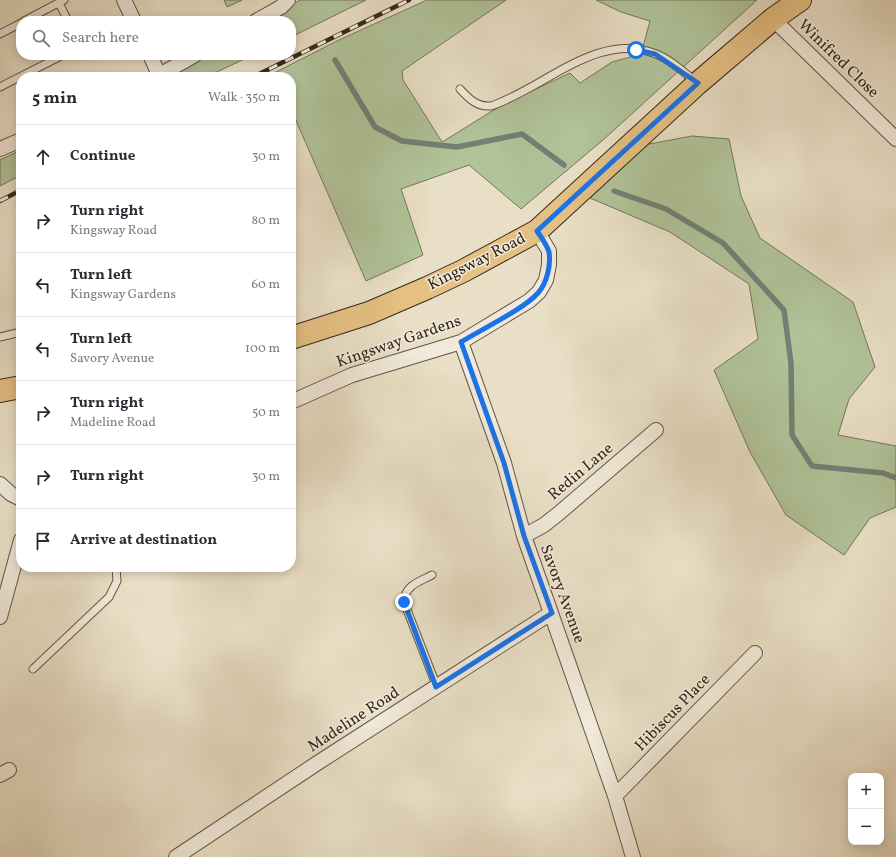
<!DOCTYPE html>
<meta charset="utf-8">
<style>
:root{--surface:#fff;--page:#f2f2f3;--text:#2b2b33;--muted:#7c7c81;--line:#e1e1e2}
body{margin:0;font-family:Vollkorn,serif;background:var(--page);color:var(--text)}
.controls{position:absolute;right:12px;bottom:12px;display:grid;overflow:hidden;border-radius:8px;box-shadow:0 2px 10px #0003}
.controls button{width:36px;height:36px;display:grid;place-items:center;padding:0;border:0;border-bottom:1px solid var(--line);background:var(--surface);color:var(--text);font:20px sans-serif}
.stop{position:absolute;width:12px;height:12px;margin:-9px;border:3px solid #1a73e8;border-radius:50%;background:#fff}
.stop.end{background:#1a73e8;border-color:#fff;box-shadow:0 1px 4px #0008}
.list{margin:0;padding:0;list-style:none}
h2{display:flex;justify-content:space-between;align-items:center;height:52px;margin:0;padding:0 16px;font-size:17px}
h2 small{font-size:13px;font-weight:400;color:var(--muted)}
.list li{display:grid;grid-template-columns:26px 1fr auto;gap:12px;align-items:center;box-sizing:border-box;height:64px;padding:0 16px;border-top:1px solid var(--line)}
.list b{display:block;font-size:15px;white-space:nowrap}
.list p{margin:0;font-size:13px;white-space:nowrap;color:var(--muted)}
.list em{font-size:13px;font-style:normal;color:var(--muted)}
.icon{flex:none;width:22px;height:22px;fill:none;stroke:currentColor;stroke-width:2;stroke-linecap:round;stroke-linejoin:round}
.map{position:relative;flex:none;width:896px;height:857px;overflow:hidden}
.search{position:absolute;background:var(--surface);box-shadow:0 2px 10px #0003;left:16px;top:16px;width:280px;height:44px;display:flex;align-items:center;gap:10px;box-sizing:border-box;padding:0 14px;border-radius:16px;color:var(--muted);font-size:15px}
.panel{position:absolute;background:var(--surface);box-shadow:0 2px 10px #0003;left:16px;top:72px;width:280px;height:500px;border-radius:16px}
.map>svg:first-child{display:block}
.green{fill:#b1c399;stroke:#74765a}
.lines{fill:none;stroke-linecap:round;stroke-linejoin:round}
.stream{stroke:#718176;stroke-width:5.5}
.service-casing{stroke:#645646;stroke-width:9}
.minor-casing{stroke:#645646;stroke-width:16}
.primary-casing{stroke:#37281b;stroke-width:24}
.service{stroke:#f1eada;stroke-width:7}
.minor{stroke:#f1eada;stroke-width:14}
.primary{stroke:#e4c083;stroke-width:22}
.rail-casing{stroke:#37281b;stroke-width:4.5}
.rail{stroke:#f1eada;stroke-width:3;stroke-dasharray:9;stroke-linecap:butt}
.route{stroke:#1a73e8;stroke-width:5}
.labels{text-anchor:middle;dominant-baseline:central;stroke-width:3;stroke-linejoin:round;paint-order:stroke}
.street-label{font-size:16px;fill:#37281b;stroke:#f1eada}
</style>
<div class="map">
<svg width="896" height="857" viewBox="0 0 896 857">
<rect width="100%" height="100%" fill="#e9dfc6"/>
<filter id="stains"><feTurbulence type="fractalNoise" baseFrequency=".005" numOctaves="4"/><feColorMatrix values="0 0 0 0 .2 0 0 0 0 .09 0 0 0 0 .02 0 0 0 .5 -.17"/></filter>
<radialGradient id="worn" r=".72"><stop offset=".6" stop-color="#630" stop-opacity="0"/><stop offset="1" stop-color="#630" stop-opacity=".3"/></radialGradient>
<path class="green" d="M 224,0 L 242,0 L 227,7 Z
M 300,0 L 366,0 L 291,37 L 291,21 L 265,21 Z
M 427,0 L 506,0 L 402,71 L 403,80 L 442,142 L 502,105 L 570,73 L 580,83 L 612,62 L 641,54 L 650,21 L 621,12 L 596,0 L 757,0 L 603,140 L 521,209 L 469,165 L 401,189 L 423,255 L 366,281 L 291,109 L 291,77 L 266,77 L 339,40 Z
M 208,55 L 253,55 L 206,77 L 167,77 Z
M 692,136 L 729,139 L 741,196 L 760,238 L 853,302 L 875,367 L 849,399 L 838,435 L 896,446 L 896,507 L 870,518 L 844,555 L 786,515 L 750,452 L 714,370 L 758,339 L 749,284 L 670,232 L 590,198 L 644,145 Z
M 21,150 L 21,175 L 0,186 L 0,160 Z"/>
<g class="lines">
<path class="stream" d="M 335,60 L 375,127 L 402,141 L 457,147 L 522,134 L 564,165
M 614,191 L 666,209 L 723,243 L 784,310 L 791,363 L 792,435 L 812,466 L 883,473 L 896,478"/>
<g class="service-casing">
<path id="service" d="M 59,3 L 68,21
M 24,21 L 64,0
M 0,34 L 21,23
M 0,87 L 63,55
M 460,89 C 469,99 477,107 491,106 C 543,89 598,30 656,54 C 671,60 684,72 696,82
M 0,337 L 21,332
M 432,575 C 419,582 405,585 404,602 L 437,687
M 33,669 L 109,597 L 117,581 L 116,567"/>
</g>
<g class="minor-casing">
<path id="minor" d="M 124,0 L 134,21
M 773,19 L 896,139
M 256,21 L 281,7 L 288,0
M 150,55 L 159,75
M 156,77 L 195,55
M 0,149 L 21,140
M 461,342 L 504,463 L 524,536 L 615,796 L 633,857
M 291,402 L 352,375 L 461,342 L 529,301 L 539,292 L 546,280 L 549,265 L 549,251 L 537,231
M 0,484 L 11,494 L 21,499
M 524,536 L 544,525 L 558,514 L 656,430
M 0,617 L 21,540
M 0,775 L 9,770
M 615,796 L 755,653
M 176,857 L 319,762 L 551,613"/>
</g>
<g class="primary-casing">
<path id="primary" d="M 291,338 L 369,313 L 427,288 L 463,271 L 537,231 L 698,83 L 773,19 L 800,0
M 0,391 L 21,387"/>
</g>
<use href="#service" class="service"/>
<use href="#minor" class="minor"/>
<use href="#primary" class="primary"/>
<g class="rail-casing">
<path id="rail" d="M 253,77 L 409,0
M 0,201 L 21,190"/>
</g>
<use href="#rail" class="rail"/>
</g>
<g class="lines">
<path class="route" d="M 404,602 L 436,687 L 552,613 L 524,536 L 504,463 L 461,342 C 482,329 524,309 538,293 C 547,283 551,265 549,252 C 547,245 541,237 537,231 L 698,83 L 655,54 L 636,50"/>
</g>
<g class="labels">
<g class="street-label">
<text transform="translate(838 59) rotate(44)">Winifred Close</text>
<text transform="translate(477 262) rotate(-27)">Kingsway Road</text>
<text transform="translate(399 342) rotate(-19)">Kingsway Gardens</text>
<text transform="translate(581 472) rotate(-40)">Redin Lane</text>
<text transform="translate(562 594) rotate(70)">Savory Avenue</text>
<text transform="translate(673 713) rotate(-46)">Hibiscus Place</text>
<text transform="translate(354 720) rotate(-33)">Madeline Road</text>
</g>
</g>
<rect width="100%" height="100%" filter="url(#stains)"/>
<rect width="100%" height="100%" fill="url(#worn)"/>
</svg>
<div class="controls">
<button>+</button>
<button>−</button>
</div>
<div class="stop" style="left:636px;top:50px"></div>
<div class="stop end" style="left:404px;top:602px"></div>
<div class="search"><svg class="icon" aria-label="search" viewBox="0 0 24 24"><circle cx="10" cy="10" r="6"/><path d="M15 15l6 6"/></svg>Search here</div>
<section class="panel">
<h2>5 min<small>Walk · 350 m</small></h2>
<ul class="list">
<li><svg class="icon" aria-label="ahead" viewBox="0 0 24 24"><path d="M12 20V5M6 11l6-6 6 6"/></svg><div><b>Continue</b></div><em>30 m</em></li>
<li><svg class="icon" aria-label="right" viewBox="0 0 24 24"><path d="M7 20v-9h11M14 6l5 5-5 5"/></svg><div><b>Turn right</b><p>Kingsway Road</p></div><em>80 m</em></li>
<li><svg class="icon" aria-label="left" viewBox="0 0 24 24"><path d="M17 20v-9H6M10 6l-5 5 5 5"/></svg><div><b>Turn left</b><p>Kingsway Gardens</p></div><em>60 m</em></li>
<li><svg class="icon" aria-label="left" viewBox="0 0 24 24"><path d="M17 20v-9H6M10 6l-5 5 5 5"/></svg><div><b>Turn left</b><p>Savory Avenue</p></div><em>100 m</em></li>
<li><svg class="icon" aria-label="right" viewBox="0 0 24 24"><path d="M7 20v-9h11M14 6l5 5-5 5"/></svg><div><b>Turn right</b><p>Madeline Road</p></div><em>50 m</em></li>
<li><svg class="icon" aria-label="right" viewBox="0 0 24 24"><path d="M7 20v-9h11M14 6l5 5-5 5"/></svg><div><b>Turn right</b></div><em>30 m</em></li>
<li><svg class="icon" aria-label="arrive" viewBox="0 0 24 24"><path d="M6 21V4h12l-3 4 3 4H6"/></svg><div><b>Arrive at destination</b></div></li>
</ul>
</section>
</div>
